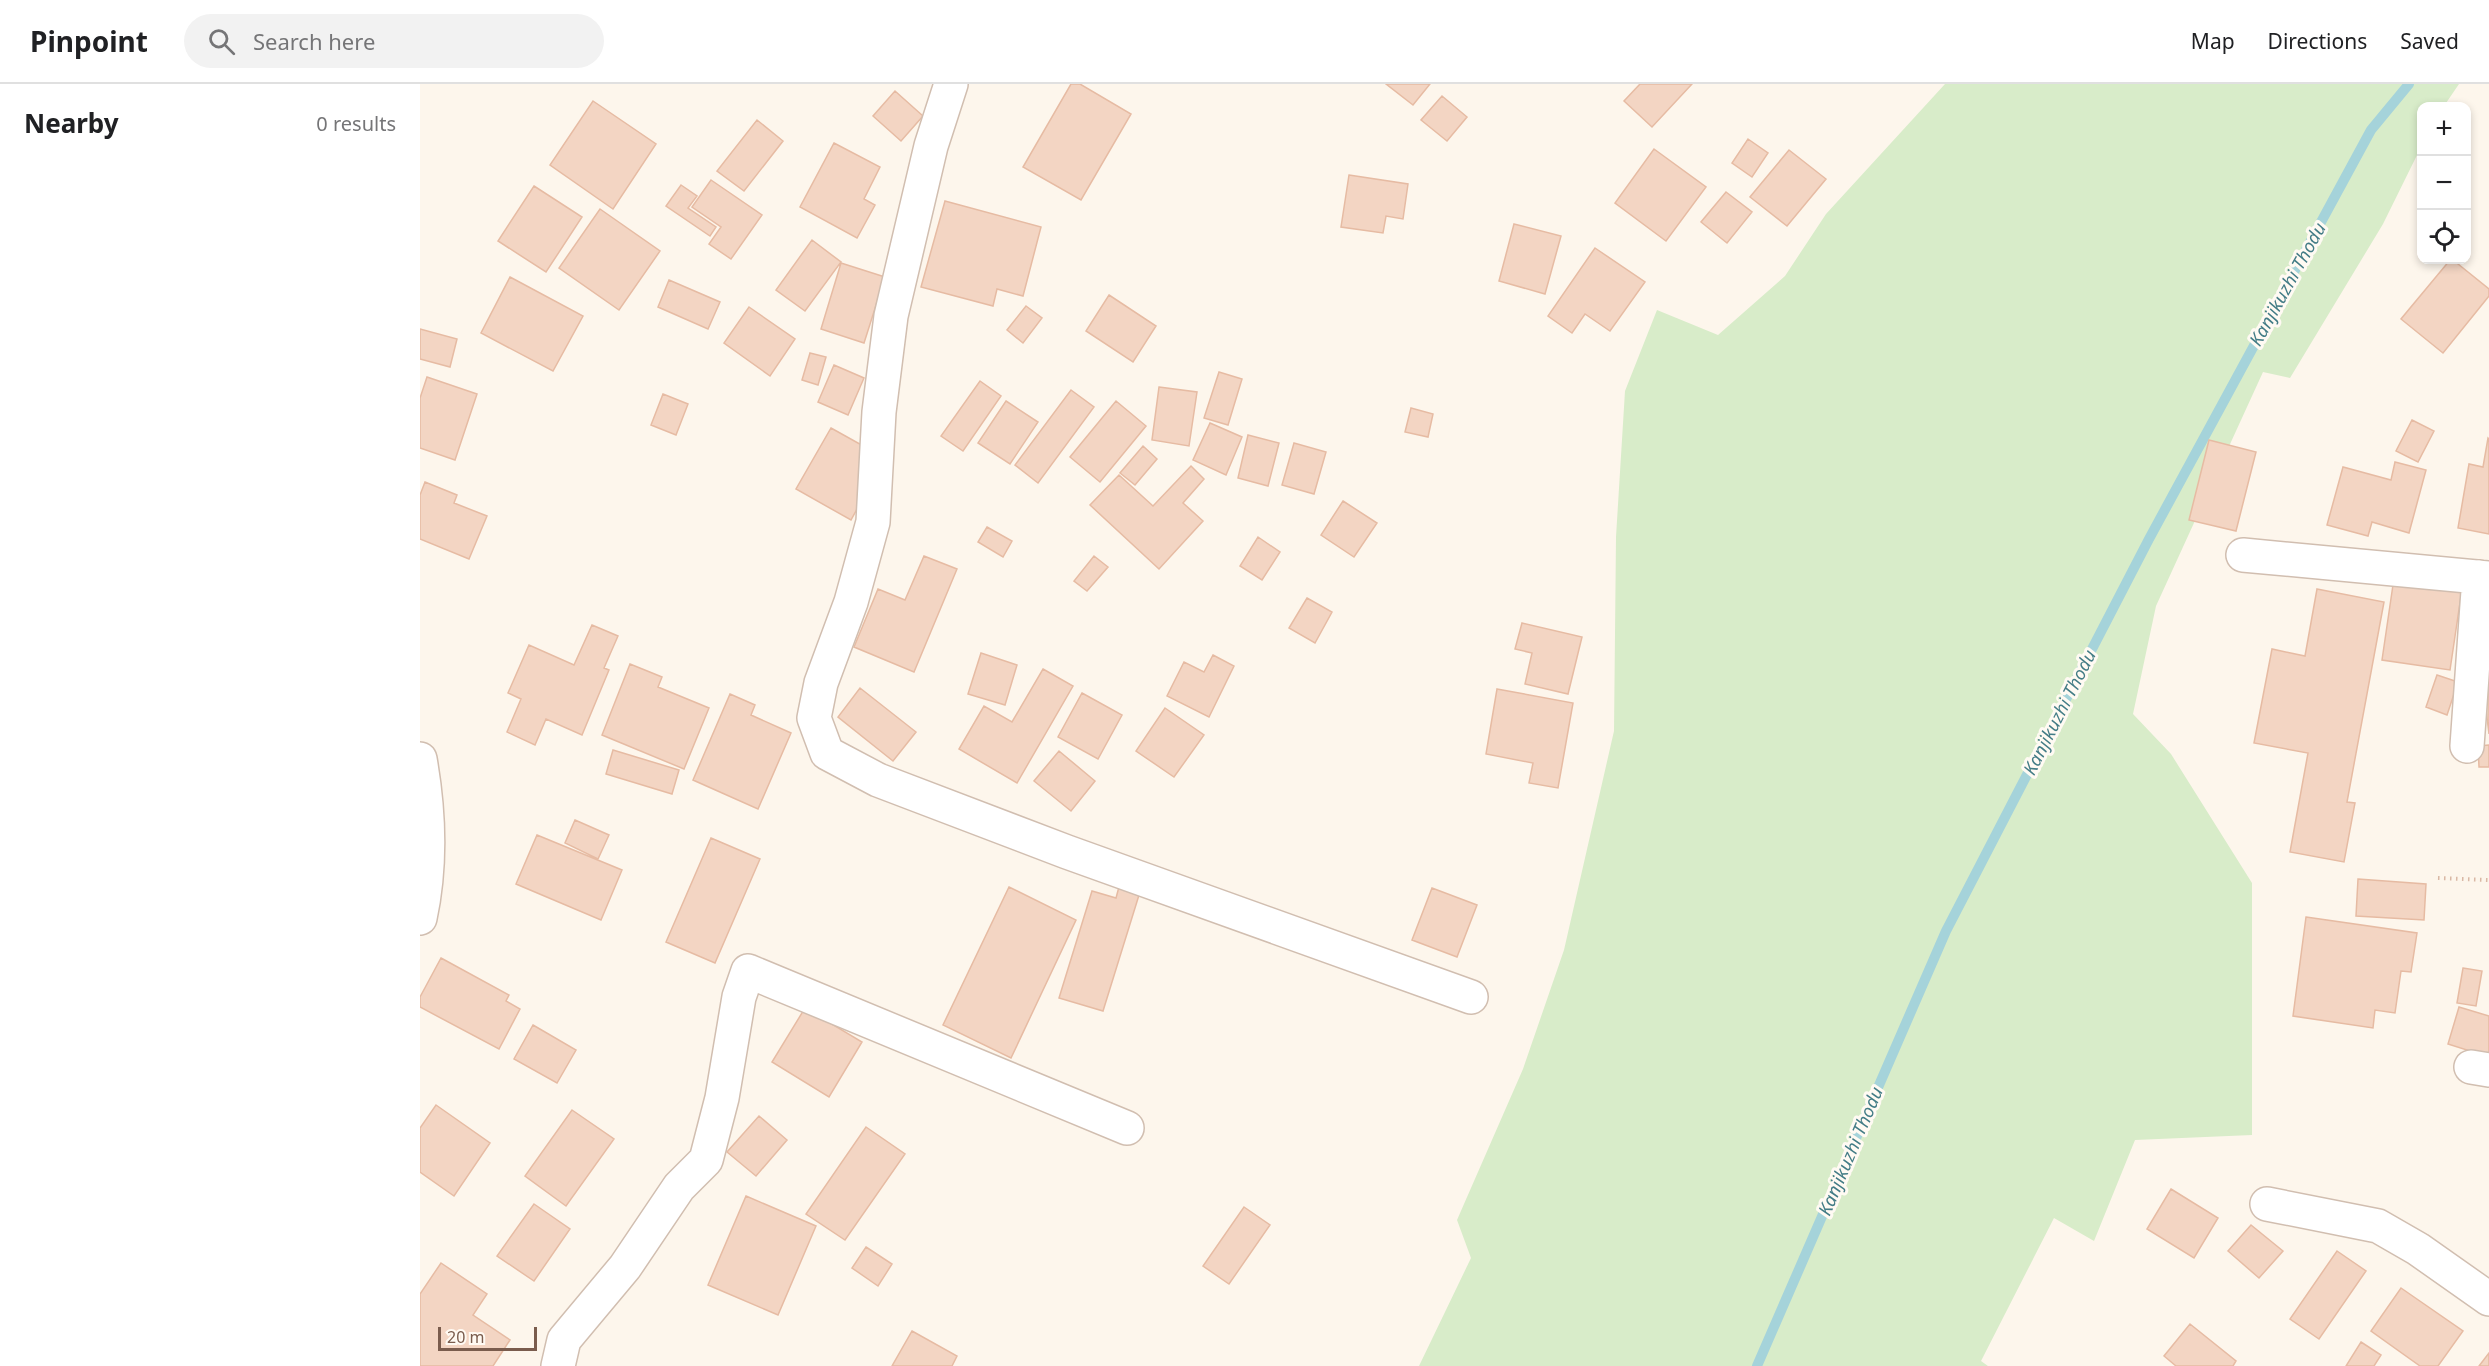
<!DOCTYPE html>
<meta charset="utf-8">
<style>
:root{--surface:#fff;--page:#f2f2f2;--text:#202124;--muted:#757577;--line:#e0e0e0}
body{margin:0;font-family:"Noto Sans",sans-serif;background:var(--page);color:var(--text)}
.controls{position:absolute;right:18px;top:18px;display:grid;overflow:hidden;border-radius:12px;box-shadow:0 3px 9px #0003}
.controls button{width:54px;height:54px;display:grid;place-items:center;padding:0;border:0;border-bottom:2px solid var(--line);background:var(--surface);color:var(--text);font:30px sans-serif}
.scale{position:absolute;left:18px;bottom:15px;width:99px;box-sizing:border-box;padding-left:6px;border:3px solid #7a5c4d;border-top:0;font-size:16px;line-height:21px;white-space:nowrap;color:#7a5c4d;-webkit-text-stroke:4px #fffaf3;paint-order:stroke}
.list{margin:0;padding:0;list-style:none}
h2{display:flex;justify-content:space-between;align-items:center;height:78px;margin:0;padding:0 24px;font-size:26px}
h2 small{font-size:20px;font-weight:400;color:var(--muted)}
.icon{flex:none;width:33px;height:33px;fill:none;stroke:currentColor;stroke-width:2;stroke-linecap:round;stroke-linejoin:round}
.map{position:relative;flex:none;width:2069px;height:1282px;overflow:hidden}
header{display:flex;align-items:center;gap:36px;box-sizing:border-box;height:84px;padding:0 30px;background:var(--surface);border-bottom:2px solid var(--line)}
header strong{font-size:28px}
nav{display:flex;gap:33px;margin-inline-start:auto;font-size:21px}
.search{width:420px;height:54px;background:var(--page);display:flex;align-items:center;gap:15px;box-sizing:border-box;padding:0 21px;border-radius:33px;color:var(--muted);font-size:22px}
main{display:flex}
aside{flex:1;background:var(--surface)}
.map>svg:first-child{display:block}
.green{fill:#d8ecc9}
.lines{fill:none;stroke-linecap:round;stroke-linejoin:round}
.stream{stroke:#a5d3da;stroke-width:10}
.building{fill:#f3d5c3;stroke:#e6bba3;stroke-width:1.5}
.minor-casing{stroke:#d1beb0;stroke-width:36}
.path{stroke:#d9b8a5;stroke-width:4;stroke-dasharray:1.5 4.5;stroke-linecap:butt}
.minor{stroke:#fff;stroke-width:33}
.labels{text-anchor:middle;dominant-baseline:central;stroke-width:6;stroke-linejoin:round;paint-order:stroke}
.water-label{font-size:18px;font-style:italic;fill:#437c86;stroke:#fffaf3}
</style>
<header>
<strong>Pinpoint</strong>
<div class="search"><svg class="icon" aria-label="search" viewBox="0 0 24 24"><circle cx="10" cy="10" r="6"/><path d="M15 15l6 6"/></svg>Search here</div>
<nav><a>Map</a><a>Directions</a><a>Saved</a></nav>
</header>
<main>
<aside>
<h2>Nearby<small>0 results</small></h2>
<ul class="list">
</ul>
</aside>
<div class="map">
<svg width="2069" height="1282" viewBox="0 0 2069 1282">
<rect width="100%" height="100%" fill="#fdf6ec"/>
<path class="green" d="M 1525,0 L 2039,0 L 2024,22 L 2002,22 L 2001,63 L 1963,140 L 1870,294 L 1843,288 L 1736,522 L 1713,630 L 1751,670 L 1832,799 L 1832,1051 L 1715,1056 L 1674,1157 L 1634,1134 L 1561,1277 L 1568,1282 L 999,1282 L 1051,1174 L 1037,1136 L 1103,985 L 1144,866 L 1194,647 L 1196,453 L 1205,307 L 1237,226 L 1298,251 L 1365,192 L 1406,130 Z"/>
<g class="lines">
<path class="stream" d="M 1337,1282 L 1526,847 L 1729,455 L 1951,46 L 1989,0"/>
</g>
<path class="building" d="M 651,0 L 660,0 L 711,30 L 661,116 L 603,83 Z
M 966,0 L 1010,0 L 993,21 Z
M 1220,0 L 1272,0 L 1232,43 L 1204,17 Z
M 475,7 L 503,32 L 481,57 L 453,32 Z
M 1022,12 L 1047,33 L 1027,57 L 1001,36 Z
M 173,17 L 236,60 L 193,125 L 130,81 Z
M 337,36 L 363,57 L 324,107 L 297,87 Z
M 1328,55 L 1348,69 L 1332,93 L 1312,79 Z
M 414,59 L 460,83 L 444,115 L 455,121 L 437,154 L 380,123 Z
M 1234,65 L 1286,103 L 1246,157 L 1195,119 Z
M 1369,66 L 1406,95 L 1367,142 L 1330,113 Z
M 929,91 L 988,100 L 983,135 L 966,132 L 963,149 L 921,143 Z
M 291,96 L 342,131 L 311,175 L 289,160 L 301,143 L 272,123 Z
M 261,101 L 277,112 L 268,124 L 296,143 L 290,152 L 246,122 Z
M 114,102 L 162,133 L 126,188 L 78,157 Z
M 1306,108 L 1332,128 L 1307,159 L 1281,138 Z
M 525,117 L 621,143 L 603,212 L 577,205 L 573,222 L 501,203 Z
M 180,125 L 240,167 L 199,226 L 139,184 Z
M 1094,140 L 1141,152 L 1125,210 L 1079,197 Z
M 392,156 L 421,178 L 385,227 L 356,206 Z
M 1175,164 L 1225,198 L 1190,247 L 1165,230 L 1152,249 L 1128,232 Z
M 2030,176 L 2033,176 L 2069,205 L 2069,212 L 2023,269 L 1981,235 Z
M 421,179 L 465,193 L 444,259 L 401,245 Z
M 90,193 L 163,232 L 133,287 L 61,249 Z
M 249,196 L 300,218 L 288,245 L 238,223 Z
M 689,211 L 736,242 L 713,278 L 666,247 Z
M 606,222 L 622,234 L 603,259 L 587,246 Z
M 329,223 L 375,255 L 350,292 L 304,259 Z
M 0,245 L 37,255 L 30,283 L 0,275 Z
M 390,269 L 406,273 L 398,301 L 382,296 Z
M 414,281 L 444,294 L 428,331 L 398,318 Z
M 799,288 L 822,295 L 808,341 L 784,334 Z
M 7,293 L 57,310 L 35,376 L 0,364 L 0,314 Z
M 560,297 L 581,312 L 543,367 L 521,352 Z
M 739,303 L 777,308 L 769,362 L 732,356 Z
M 651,306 L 674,323 L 618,399 L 595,381 Z
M 243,310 L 268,320 L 256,351 L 231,341 Z
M 586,317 L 618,338 L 590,380 L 558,359 Z
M 696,317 L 726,342 L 680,398 L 650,373 Z
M 991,324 L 1013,330 L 1008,353 L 985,348 Z
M 1992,336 L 2014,347 L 1998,378 L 1976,367 Z
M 790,339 L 822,353 L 806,391 L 773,376 Z
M 411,344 L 465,374 L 431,436 L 376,405 Z
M 828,351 L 859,359 L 848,402 L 818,394 Z
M 2068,354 L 2069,355 L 2069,450 L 2038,444 L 2049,380 L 2063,383 Z
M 1789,356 L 1836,368 L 1816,447 L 1769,436 Z
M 874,359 L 906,368 L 894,410 L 862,401 Z
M 723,362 L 737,375 L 715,401 L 700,389 Z
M 1975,378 L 2006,386 L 1989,449 L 1952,438 L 1948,452 L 1907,441 L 1923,383 L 1971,396 Z
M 771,382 L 784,395 L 763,419 L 783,437 L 739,485 L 670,421 L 699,391 L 733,422 Z
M 5,398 L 37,411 L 34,419 L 67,432 L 49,475 L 0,455 L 0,411 Z
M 923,417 L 957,439 L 934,473 L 901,451 Z
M 567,443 L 592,457 L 583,473 L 558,458 Z
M 838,453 L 860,468 L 842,496 L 820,482 Z
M 504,472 L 537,485 L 494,588 L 434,563 L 458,505 L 485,516 Z
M 674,472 L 688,483 L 667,507 L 654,497 Z
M 1974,494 L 2042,505 L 2030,586 L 1962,576 Z
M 1897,505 L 1964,518 L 1927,718 L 1935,719 L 1924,778 L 1870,768 L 1888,669 L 1834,659 L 1852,565 L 1885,572 Z
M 887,514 L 912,528 L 895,559 L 869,544 Z
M 1102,539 L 1162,553 L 1148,610 L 1105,600 L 1112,569 L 1095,565 Z
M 172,541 L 198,552 L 184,584 L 189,586 L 162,651 L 126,635 L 115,661 L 87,648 L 101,615 L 88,609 L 109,561 L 154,581 Z
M 561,569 L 597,581 L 585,621 L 548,610 Z
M 793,571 L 814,582 L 789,633 L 747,612 L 764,578 L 784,588 Z
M 210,580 L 242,593 L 238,603 L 289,624 L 264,685 L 182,651 Z
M 623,585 L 653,602 L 597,699 L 539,665 L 564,622 L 592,638 Z
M 2017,591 L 2038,598 L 2027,631 L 2006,623 Z
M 2069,600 L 2069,650 L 2063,601 Z
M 440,604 L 496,648 L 473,677 L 418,633 Z
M 1077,605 L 1153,619 L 1138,704 L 1109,699 L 1113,679 L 1066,670 Z
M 662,609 L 702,631 L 678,675 L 638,653 Z
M 310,610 L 335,621 L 331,631 L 371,649 L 338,725 L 273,696 Z
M 745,624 L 784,651 L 754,693 L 716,667 Z
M 2069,661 L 2069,683 L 2059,683 L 2058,662 Z
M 193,666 L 259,686 L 252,710 L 186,690 Z
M 639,667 L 675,697 L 651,727 L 614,697 Z
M 155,736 L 189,751 L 178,775 L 145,759 Z
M 117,751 L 202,786 L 181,836 L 96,800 Z
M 291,754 L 340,775 L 295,879 L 246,858 Z
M 703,788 L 724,795 L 683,927 L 639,914 L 672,807 L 696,814 Z
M 1938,795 L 2006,800 L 2004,836 L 1936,832 Z
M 589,803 L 656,836 L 591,974 L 523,941 Z
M 1012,804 L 1057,821 L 1037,873 L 992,856 Z
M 1886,833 L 1997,849 L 1991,888 L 1981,887 L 1975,929 L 1955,926 L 1953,944 L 1873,932 Z
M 21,874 L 89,911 L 86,917 L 100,925 L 79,965 L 0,923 L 0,913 Z
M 2043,884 L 2062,887 L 2056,922 L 2037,919 Z
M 2039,923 L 2069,932 L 2069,973 L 2028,960 Z
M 385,924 L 442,958 L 409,1013 L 352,978 Z
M 113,941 L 156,966 L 137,999 L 94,975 Z
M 16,1021 L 70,1059 L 34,1112 L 0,1088 L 0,1044 Z
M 152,1026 L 194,1055 L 146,1122 L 105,1092 Z
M 339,1032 L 367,1056 L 336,1092 L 307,1068 Z
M 446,1043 L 485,1070 L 425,1156 L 386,1130 Z
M 1751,1105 L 1798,1134 L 1774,1174 L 1727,1145 Z
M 326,1112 L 396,1142 L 358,1231 L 288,1201 Z
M 114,1120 L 150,1145 L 114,1197 L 77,1172 Z
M 824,1123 L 850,1141 L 809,1200 L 783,1182 Z
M 1831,1141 L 1863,1167 L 1839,1194 L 1808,1167 Z
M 446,1163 L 472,1180 L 458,1202 L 432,1184 Z
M 1917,1167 L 1946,1187 L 1899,1255 L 1870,1235 Z
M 21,1179 L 67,1210 L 53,1231 L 90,1256 L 73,1282 L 0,1282 L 0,1210 Z
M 1981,1204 L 2043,1247 L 2018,1282 L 2000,1282 L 1951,1247 Z
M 1770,1240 L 1816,1277 L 1813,1282 L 1756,1282 L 1744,1272 Z
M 492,1247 L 537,1272 L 532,1282 L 472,1282 Z
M 1941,1258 L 1961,1271 L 1954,1282 L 1926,1282 Z
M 2069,1269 L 2069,1282 L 2059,1282 Z"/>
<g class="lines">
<g class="minor-casing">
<path id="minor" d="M 531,0 L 511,62 L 471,232 L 459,328 L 453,438 L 431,518 L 401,599 L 394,634 L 407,669 L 458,696 L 647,768 L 1051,913
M 1823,471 L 2069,494
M 2047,662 L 2059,493
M 0,675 C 9,726 11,783 0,834
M 2051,983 L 2069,986
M 1847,1120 L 1958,1142 L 1998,1165 L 2069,1215
M 138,1282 L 144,1256 L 205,1183 L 259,1103 L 286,1076 L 302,1014 L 319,913 L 328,887 L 707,1044"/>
</g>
<path class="path" d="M 2018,794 L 2069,796"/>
<use href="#minor" class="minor"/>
</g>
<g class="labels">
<g class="water-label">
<text transform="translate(1867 200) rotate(-61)">Kanjikuzhi Thodu</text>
<text transform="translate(1639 628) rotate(-63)">Kanjikuzhi Thodu</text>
<text transform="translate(1430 1067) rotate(-67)">Kanjikuzhi Thodu</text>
</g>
</g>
</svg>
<div class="controls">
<button>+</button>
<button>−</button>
<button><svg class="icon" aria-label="locate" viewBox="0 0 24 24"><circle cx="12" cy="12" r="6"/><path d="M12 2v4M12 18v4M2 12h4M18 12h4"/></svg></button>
</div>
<div class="scale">20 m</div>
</div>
</main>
